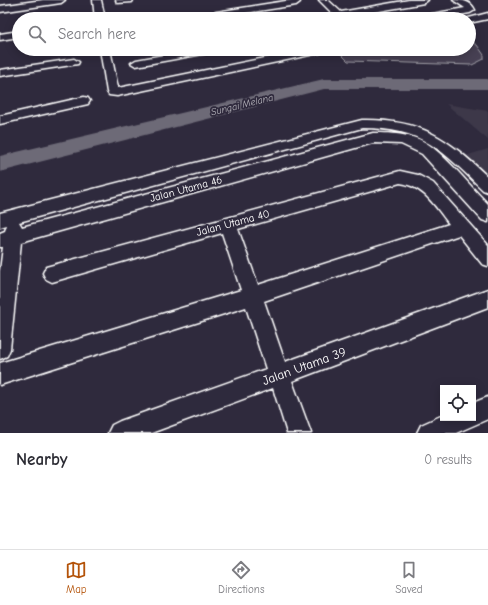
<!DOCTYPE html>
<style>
:root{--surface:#fff;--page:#f7f7f7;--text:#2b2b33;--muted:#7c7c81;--line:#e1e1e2;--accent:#b45309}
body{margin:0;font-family:"Comic Neue",sans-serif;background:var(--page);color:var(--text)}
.controls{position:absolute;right:12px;bottom:12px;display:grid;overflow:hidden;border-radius:0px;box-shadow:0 2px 10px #0003}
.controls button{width:36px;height:36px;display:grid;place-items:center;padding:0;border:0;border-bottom:1px solid var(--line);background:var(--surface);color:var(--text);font:20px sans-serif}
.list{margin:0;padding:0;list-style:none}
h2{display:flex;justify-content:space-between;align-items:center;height:52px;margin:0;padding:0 16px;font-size:17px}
h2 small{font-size:13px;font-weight:400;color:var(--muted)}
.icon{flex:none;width:22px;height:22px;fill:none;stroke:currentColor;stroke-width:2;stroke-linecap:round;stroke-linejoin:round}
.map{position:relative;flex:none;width:488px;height:433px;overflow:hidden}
.search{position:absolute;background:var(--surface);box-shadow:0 2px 10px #0003;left:12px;right:12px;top:12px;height:44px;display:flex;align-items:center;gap:10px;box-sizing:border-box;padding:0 14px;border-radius:22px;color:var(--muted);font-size:15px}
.sheet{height:116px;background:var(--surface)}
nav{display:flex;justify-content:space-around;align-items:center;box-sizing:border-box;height:56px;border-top:1px solid var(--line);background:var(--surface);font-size:11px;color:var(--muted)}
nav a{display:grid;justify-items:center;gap:2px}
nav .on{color:var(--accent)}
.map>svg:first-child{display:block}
.built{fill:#3c3749}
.green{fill:#464152;stroke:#a2a0a8}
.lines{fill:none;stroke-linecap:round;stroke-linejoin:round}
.river{fill:#6d6a77;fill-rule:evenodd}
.minor-casing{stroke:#fff;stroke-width:3}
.minor{fill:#2f2a3d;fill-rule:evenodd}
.labels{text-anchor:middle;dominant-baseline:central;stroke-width:3.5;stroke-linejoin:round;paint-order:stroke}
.far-water-label{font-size:10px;font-style:italic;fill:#b6b4bb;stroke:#2f2a3d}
.street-label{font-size:11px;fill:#fff;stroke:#2f2a3d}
.near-street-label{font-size:13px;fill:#fff;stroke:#2f2a3d}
</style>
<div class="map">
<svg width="488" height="433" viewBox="0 0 488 433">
<rect width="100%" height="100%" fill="#2f2a3d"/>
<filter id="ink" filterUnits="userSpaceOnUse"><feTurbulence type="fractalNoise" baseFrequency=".025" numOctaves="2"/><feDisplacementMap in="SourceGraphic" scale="8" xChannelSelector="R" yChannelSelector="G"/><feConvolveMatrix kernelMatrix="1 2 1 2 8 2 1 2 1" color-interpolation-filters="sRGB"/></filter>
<g filter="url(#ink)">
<path class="built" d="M 446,104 L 488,111 L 488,140 Z
M 488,149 L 488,180 L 465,156 Z"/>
<path class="green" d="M 469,41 L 477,45 L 484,55 L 484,59 L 472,65 L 348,61 L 337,50 L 469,49 Z"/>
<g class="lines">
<path class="river" d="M 324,79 L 488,79 L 488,89 L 324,89 L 0,172 L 0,156 Z"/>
<g class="minor-casing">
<path id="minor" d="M 43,0 L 65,0 L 61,3 L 0,12 L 0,6 Z
M 93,0 L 101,0 L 105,19 L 95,19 Z
M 116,0 L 133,0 L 132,2 L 117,3 Z
M 292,0 L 299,0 L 300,2 L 296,5 L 208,19 L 186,19 L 191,16 Z
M 319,0 L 328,0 L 341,12 L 409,0 L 428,0 L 424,3 L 346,17 L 348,19 L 338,19 Z
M 453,0 C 462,0 471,1 475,10 L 470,13 L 436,19 L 416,19 L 421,16 L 465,8 Z
M 488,13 L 488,19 L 469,23 L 469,19 L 465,19 Z
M 19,31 L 19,37 L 0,40 L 0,34 Z
M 100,49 L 110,49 L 118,88 L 309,49 L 329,49 L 324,52 L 117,96 L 109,95 L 107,92 Z
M 197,49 L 219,49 L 214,52 L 136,66 L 131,63 L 136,60 Z
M 74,59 L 79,62 L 78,64 L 0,76 L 0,70 Z
M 84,97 L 88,98 L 90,101 L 88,104 L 0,124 L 0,116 Z
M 362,120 C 421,119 447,138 488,177 L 488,192 L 483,190 C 442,150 423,128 362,128 L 19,222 L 22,227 L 373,133 C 392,133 417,134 432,147 C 452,163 470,186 488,204 L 488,222 L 482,220 L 422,154 L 401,144 L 373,143 L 21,242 L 10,349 L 7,356 L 0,359 L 0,271 L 3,247 L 0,247 L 0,233 L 5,231 L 7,225 L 0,227 L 0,213 Z
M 400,171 L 418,175 L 433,183 L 488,245 L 488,266 L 482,264 L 459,235 L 264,301 L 285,362 L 488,289 L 488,307 L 292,381 L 311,433 L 287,433 L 273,388 L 151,433 L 108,433 L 112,425 L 120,421 L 266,369 L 246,307 L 0,385 L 0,363 L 241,290 L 222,233 L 52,282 L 46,279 L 43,273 L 46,267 ZM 400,183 C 424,186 435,206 449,224 L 258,285 L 238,229 Z
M 488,397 L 488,419 L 456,433 L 417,433 L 421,425 L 443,415 L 443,418 L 473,418 L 473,403 Z"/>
</g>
<use href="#minor" class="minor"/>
</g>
</g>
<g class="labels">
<g class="far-water-label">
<text transform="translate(242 105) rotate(-14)">Sungai Melana</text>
</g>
<g class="street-label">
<text transform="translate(186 189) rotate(-15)">Jalan Utama 46</text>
<text transform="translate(233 223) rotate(-15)">Jalan Utama 40</text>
</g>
<g class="near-street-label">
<text transform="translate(304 366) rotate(-20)">Jalan Utama 39</text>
</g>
</g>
</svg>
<div class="controls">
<button><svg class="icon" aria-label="locate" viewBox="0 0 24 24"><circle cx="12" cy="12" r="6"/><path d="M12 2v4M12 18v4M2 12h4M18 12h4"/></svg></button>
</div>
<div class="search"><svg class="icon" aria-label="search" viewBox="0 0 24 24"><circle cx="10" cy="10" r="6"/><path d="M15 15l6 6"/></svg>Search here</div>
</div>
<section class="sheet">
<h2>Nearby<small>0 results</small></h2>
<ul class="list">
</ul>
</section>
<nav>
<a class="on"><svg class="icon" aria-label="map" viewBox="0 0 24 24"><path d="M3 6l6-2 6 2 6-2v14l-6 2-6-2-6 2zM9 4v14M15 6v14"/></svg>Map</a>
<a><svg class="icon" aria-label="directions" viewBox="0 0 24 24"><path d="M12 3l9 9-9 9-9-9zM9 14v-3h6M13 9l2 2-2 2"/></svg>Directions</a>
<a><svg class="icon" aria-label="saved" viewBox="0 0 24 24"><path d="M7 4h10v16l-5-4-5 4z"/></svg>Saved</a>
</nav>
